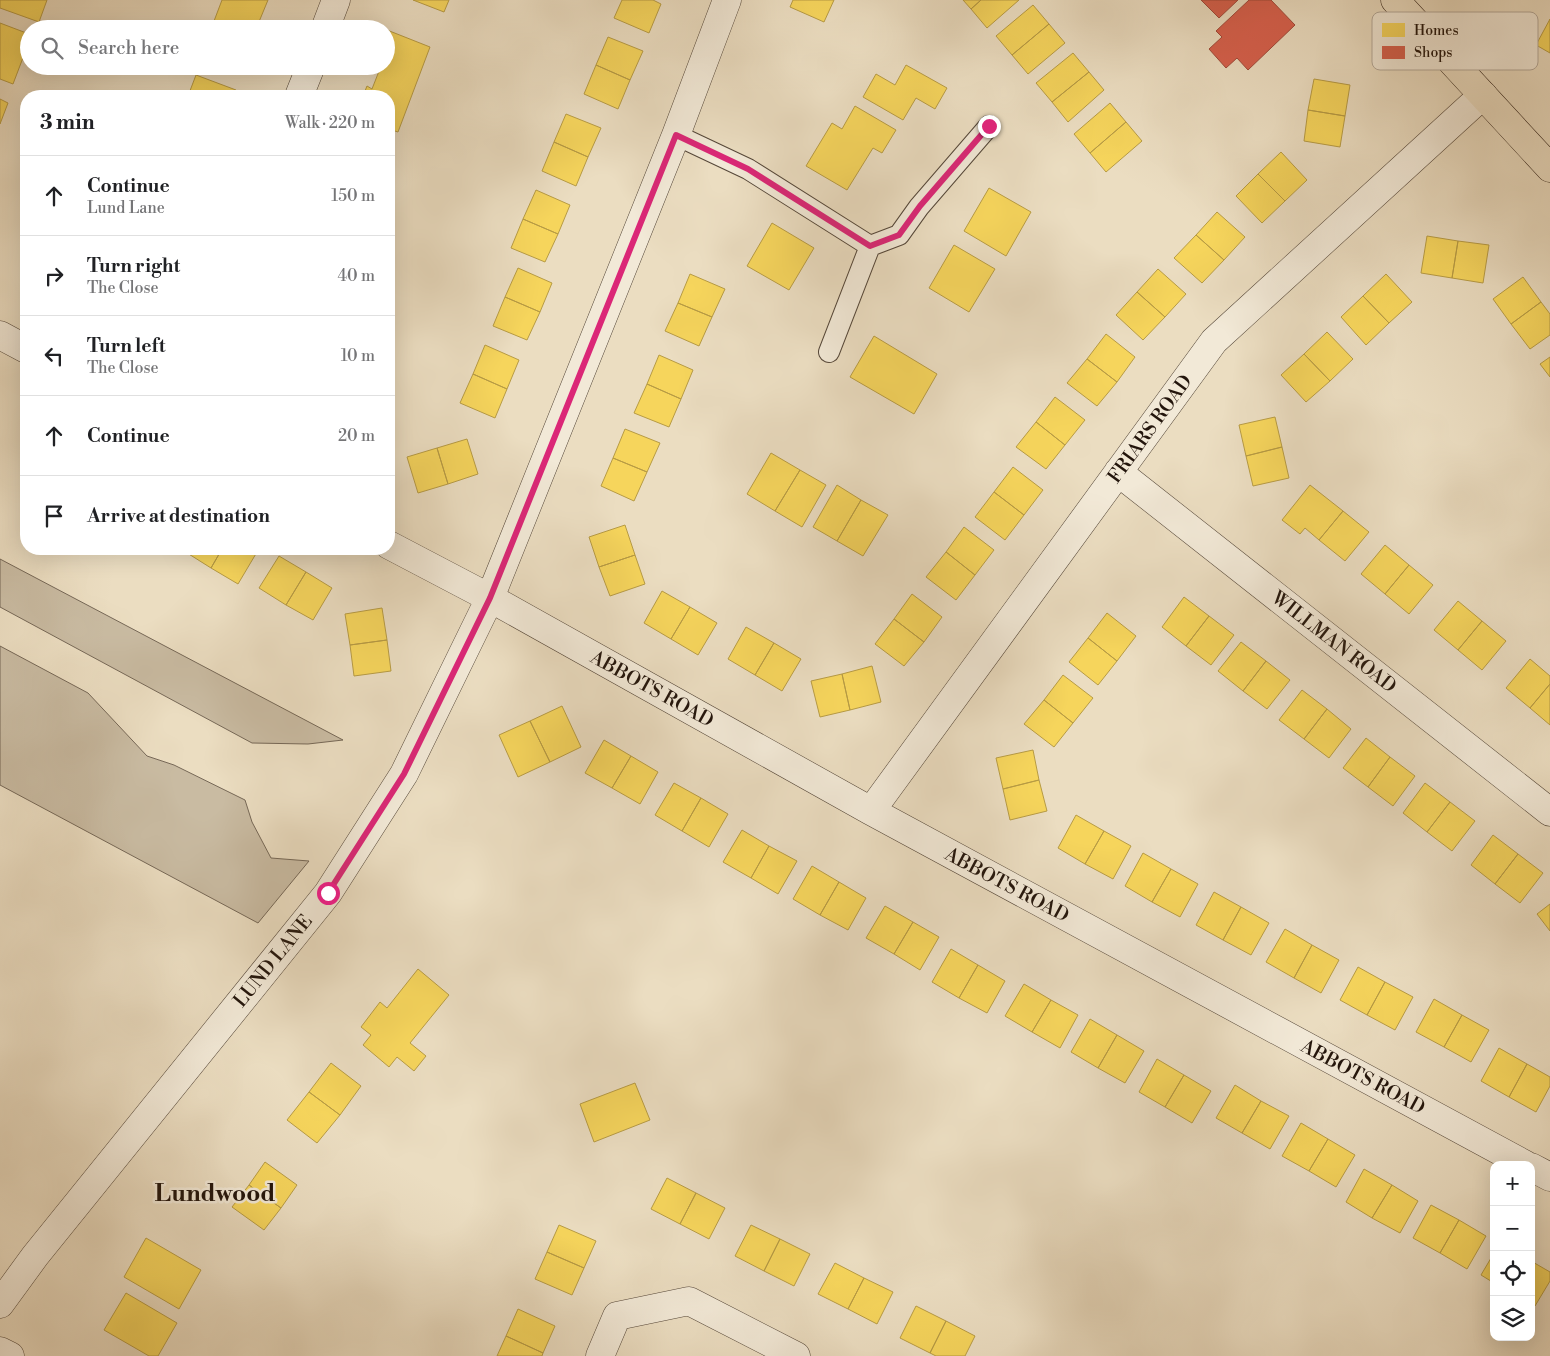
<!DOCTYPE html>
<meta charset="utf-8">
<style>
:root{--surface:#fff;--page:#f6f6f6;--text:#202124;--muted:#757577;--line:#e0e0e0}
body{margin:0;font-family:"Libre Bodoni",serif;background:var(--page);color:var(--text)}
.controls{position:absolute;right:15px;bottom:15px;display:grid;overflow:hidden;border-radius:10px;box-shadow:0 5px 20px #0002}
.controls button{width:45px;height:45px;display:grid;place-items:center;padding:0;border:0;border-bottom:1px solid var(--line);background:var(--surface);color:var(--text);font:25px sans-serif}
.stop{position:absolute;width:15px;height:15px;margin:-11px;border:4px solid #db2777;border-radius:50%;background:#fff}
.stop.end{background:#db2777;border-color:#fff;box-shadow:0 1px 5px #0008}
.list{margin:0;padding:0;list-style:none}
h2{display:flex;justify-content:space-between;align-items:center;height:65px;margin:0;padding:0 20px;font-size:21px}
h2 small{font-size:16px;font-weight:400;color:var(--muted)}
.list li{display:grid;grid-template-columns:32px 1fr auto;gap:15px;align-items:center;box-sizing:border-box;height:80px;padding:0 20px;border-top:1px solid var(--line)}
.list b{display:block;font-size:19px;white-space:nowrap}
.list p{margin:0;font-size:16px;white-space:nowrap;color:var(--muted)}
.list em{font-size:16px;font-style:normal;color:var(--muted)}
.icon{flex:none;width:28px;height:28px;fill:none;stroke:currentColor;stroke-width:2;stroke-linecap:round;stroke-linejoin:round}
.map{position:relative;flex:none;width:1550px;height:1356px;overflow:hidden}
.search{position:absolute;background:var(--surface);box-shadow:0 5px 20px #0002;left:20px;top:20px;width:375px;height:55px;display:flex;align-items:center;gap:12px;box-sizing:border-box;padding:0 18px;border-radius:28px;color:var(--muted);font-size:19px}
.panel{position:absolute;background:var(--surface);box-shadow:0 5px 20px #0002;left:20px;top:90px;width:375px;height:465px;border-radius:20px}
.map>svg:first-child{display:block}
.green{fill:#c9bba2;stroke:#766857}
.homes{fill:#f6d55c;stroke:#b79b44}
.shops{fill:#d6604d;stroke:#a04a3a}
.lines{fill:none;stroke-linecap:round;stroke-linejoin:round}
.lane-casing{stroke:#554739;stroke-width:22}
.street-casing{stroke:#554739;stroke-width:29}
.highway-casing{stroke:#23150c;stroke-width:29}
.lane{stroke:#f2e9d7;stroke-width:20}
.street{stroke:#f2e9d7;stroke-width:28}
.highway{stroke:#ebddc1;stroke-width:28}
.route{stroke:#db2777;stroke-width:6}
.labels{text-anchor:middle;dominant-baseline:central;stroke-width:5;stroke-linejoin:round;paint-order:stroke}
.street-label{font-size:19px;fill:#23150c;stroke:#f2e9d7}
.district-label{font-size:24px;font-weight:bold;fill:#23150c;stroke:#f2e9d7}
.key{fill:#f2e9d7;stroke:#b4a99a;stroke-width:1}
.key-label{font-size:14px;fill:#23150c}
</style>
<div class="map">
<svg width="1550" height="1356" viewBox="0 0 1550 1356">
<rect width="100%" height="100%" fill="#ebddc1"/>
<filter id="stains"><feTurbulence type="fractalNoise" baseFrequency=".004" numOctaves="4"/><feColorMatrix values="0 0 0 0 .2 0 0 0 0 .09 0 0 0 0 .02 0 0 0 .5 -.17"/></filter>
<radialGradient id="worn" r=".72"><stop offset=".6" stop-color="#630" stop-opacity="0"/><stop offset="1" stop-color="#630" stop-opacity=".3"/></radialGradient>
<path class="green" d="M 0,559 L 343,740 L 308,744 L 252,743 L 0,607 Z
M 0,646 L 88,693 L 147,756 L 174,765 L 245,800 L 252,822 L 271,858 L 309,861 L 258,923 L 0,785 Z"/>
<path class="homes" d="M 0,0 L 47,0 L 39,22 L 0,8 Z
M 222,0 L 268,0 L 256,29 L 211,29 Z
M 413,0 L 449,0 L 444,12 Z
M 622,0 L 653,0 L 661,4 L 649,33 L 614,18 Z
M 793,0 L 834,0 L 824,22 L 790,7 Z
M 963,0 L 981,0 L 971,9 Z
M 981,0 L 1019,0 L 987,28 L 971,9 Z
M 1033,5 L 1049,24 L 1012,55 L 996,36 Z
M 1550,19 L 1550,53 L 1536,45 Z
M 0,23 L 29,34 L 29,42 L 13,84 L 0,79 Z
M 1049,24 L 1065,43 L 1028,74 L 1012,55 Z
M 387,30 L 430,47 L 398,132 L 389,129 L 389,96 L 363,96 L 367,86 L 372,89 L 381,66 L 386,66 Z
M 608,37 L 643,51 L 630,80 L 596,65 Z
M 1073,53 L 1089,72 L 1052,102 L 1036,83 Z
M 596,65 L 630,80 L 618,109 L 584,94 Z
M 906,65 L 947,88 L 935,109 L 916,98 L 903,120 L 863,97 L 876,74 L 895,85 Z
M 219,66 L 241,66 L 238,74 Z
M 1089,72 L 1104,90 L 1068,122 L 1052,102 Z
M 196,75 L 236,90 L 234,96 L 188,96 Z
M 1314,79 L 1350,85 L 1345,116 L 1308,110 Z
M 0,99 L 8,103 L 0,124 Z
M 1110,103 L 1126,122 L 1090,153 L 1074,134 Z
M 855,106 L 896,130 L 882,153 L 873,148 L 847,190 L 806,166 L 832,123 L 842,129 Z
M 1308,110 L 1345,116 L 1340,147 L 1304,141 Z
M 566,114 L 601,128 L 588,157 L 554,142 Z
M 1126,122 L 1142,141 L 1106,172 L 1090,153 Z
M 554,142 L 588,157 L 576,186 L 542,171 Z
M 1281,152 L 1307,180 L 1285,201 L 1258,174 Z
M 1258,174 L 1285,201 L 1262,223 L 1236,196 Z
M 989,188 L 1031,212 L 1006,256 L 964,231 Z
M 536,190 L 570,205 L 558,234 L 523,219 Z
M 1217,212 L 1245,237 L 1224,260 L 1196,235 Z
M 523,219 L 558,234 L 545,262 L 511,248 Z
M 772,223 L 814,248 L 789,290 L 747,266 Z
M 1196,235 L 1224,260 L 1202,283 L 1174,258 Z
M 1427,236 L 1458,241 L 1452,278 L 1421,273 Z
M 1458,241 L 1489,245 L 1483,283 L 1452,278 Z
M 954,245 L 995,269 L 969,312 L 929,288 Z
M 518,268 L 552,283 L 540,312 L 505,297 Z
M 1158,269 L 1186,294 L 1165,317 L 1137,292 Z
M 690,274 L 725,289 L 712,317 L 678,303 Z
M 1386,274 L 1412,302 L 1389,323 L 1363,296 Z
M 1523,277 L 1541,302 L 1511,324 L 1493,299 Z
M 1137,292 L 1165,317 L 1143,340 L 1116,315 Z
M 1363,296 L 1389,323 L 1366,345 L 1341,317 Z
M 505,297 L 540,312 L 527,340 L 493,326 Z
M 1541,302 L 1550,314 L 1550,335 L 1530,349 L 1511,324 Z
M 678,303 L 712,317 L 699,346 L 665,331 Z
M 1327,332 L 1353,359 L 1330,381 L 1304,354 Z
M 1106,334 L 1135,357 L 1117,382 L 1087,359 Z
M 874,336 L 937,374 L 914,414 L 850,377 Z
M 485,345 L 519,360 L 507,389 L 473,374 Z
M 1304,354 L 1330,381 L 1306,402 L 1281,375 Z
M 659,355 L 693,370 L 681,399 L 647,384 Z
M 1550,357 L 1550,377 L 1540,364 Z
M 1087,359 L 1117,382 L 1097,406 L 1067,383 Z
M 473,374 L 507,389 L 495,418 L 460,403 Z
M 647,384 L 681,399 L 669,427 L 634,413 Z
M 1055,397 L 1085,420 L 1065,445 L 1036,422 Z
M 1275,417 L 1282,447 L 1246,456 L 1239,425 Z
M 1036,422 L 1065,445 L 1046,469 L 1016,447 Z
M 625,429 L 660,443 L 647,472 L 613,458 Z
M 467,439 L 478,474 L 448,484 L 437,448 Z
M 1282,447 L 1289,478 L 1253,486 L 1246,456 Z
M 437,448 L 448,484 L 418,493 L 407,457 Z
M 771,453 L 800,470 L 775,511 L 747,494 Z
M 613,458 L 647,472 L 634,501 L 601,486 Z
M 1013,467 L 1043,490 L 1024,515 L 994,492 Z
M 800,470 L 826,485 L 802,527 L 775,511 Z
M 837,485 L 861,500 L 837,541 L 813,527 Z
M 1310,485 L 1343,511 L 1319,540 L 1305,528 L 1300,534 L 1282,520 Z
M 994,492 L 1024,515 L 1005,540 L 975,517 Z
M 861,500 L 888,515 L 863,556 L 837,541 Z
M 1343,511 L 1369,532 L 1345,561 L 1319,540 Z
M 625,525 L 635,555 L 599,567 L 589,537 Z
M 964,527 L 994,550 L 975,575 L 946,552 Z
M 1385,545 L 1409,565 L 1385,594 L 1361,574 Z
M 185,549 L 222,549 L 211,568 L 184,551 Z
M 222,549 L 252,549 L 257,552 L 238,584 L 211,568 Z
M 946,552 L 975,575 L 956,600 L 926,577 Z
M 635,555 L 645,584 L 610,596 L 599,567 Z
M 279,556 L 306,572 L 286,605 L 259,588 Z
M 1409,565 L 1433,585 L 1409,614 L 1385,594 Z
M 306,572 L 332,588 L 313,620 L 286,605 Z
M 662,591 L 690,607 L 671,639 L 644,623 Z
M 912,594 L 942,617 L 924,642 L 894,619 Z
M 1184,597 L 1209,616 L 1186,646 L 1162,627 Z
M 1458,601 L 1482,621 L 1458,650 L 1434,630 Z
M 690,607 L 717,623 L 698,655 L 671,639 Z
M 382,608 L 387,640 L 350,645 L 345,614 Z
M 1107,613 L 1136,636 L 1117,661 L 1088,638 Z
M 1209,616 L 1234,635 L 1211,665 L 1186,646 Z
M 894,619 L 924,642 L 904,666 L 875,644 Z
M 1482,621 L 1506,641 L 1482,670 L 1458,650 Z
M 746,627 L 774,643 L 755,675 L 728,659 Z
M 1088,638 L 1117,661 L 1098,685 L 1069,662 Z
M 387,640 L 391,671 L 354,676 L 350,645 Z
M 1241,642 L 1266,661 L 1243,691 L 1218,671 Z
M 774,643 L 801,659 L 782,691 L 755,675 Z
M 1530,659 L 1550,676 L 1550,684 L 1530,708 L 1506,688 Z
M 1266,661 L 1290,680 L 1267,709 L 1243,691 Z
M 872,666 L 881,702 L 850,710 L 842,674 Z
M 842,674 L 850,710 L 820,717 L 811,681 Z
M 1063,675 L 1093,698 L 1073,723 L 1044,700 Z
M 1550,684 L 1550,725 L 1530,708 Z
M 1302,690 L 1327,709 L 1304,739 L 1279,720 Z
M 1044,700 L 1073,723 L 1054,747 L 1024,724 Z
M 562,706 L 581,747 L 550,762 L 530,721 Z
M 1327,709 L 1351,729 L 1329,758 L 1304,739 Z
M 530,721 L 550,762 L 518,777 L 499,735 Z
M 1366,738 L 1390,757 L 1368,787 L 1343,768 Z
M 604,740 L 631,756 L 612,788 L 585,773 Z
M 1033,750 L 1039,780 L 1003,789 L 996,758 Z
M 631,756 L 658,772 L 640,804 L 612,788 Z
M 1390,757 L 1415,776 L 1393,806 L 1368,787 Z
M 1039,780 L 1047,811 L 1010,820 L 1003,789 Z
M 674,783 L 701,798 L 682,831 L 655,815 Z
M 1425,783 L 1450,802 L 1427,832 L 1403,813 Z
M 701,798 L 728,814 L 709,847 L 682,831 Z
M 1450,802 L 1475,821 L 1452,851 L 1427,832 Z
M 1076,815 L 1104,831 L 1085,864 L 1058,848 Z
M 742,830 L 769,846 L 751,878 L 723,862 Z
M 1104,831 L 1131,846 L 1113,879 L 1085,864 Z
M 1493,835 L 1518,854 L 1495,884 L 1471,865 Z
M 769,846 L 797,861 L 778,894 L 751,878 Z
M 1143,853 L 1171,869 L 1152,902 L 1125,886 Z
M 1518,854 L 1543,873 L 1520,903 L 1495,884 Z
M 812,866 L 839,882 L 820,915 L 793,899 Z
M 1171,869 L 1198,884 L 1180,917 L 1152,902 Z
M 839,882 L 866,898 L 848,930 L 820,915 Z
M 1214,892 L 1241,907 L 1223,940 L 1196,925 Z
M 1550,904 L 1550,931 L 1537,914 Z
M 885,906 L 913,922 L 894,954 L 866,938 Z
M 1241,907 L 1269,923 L 1251,955 L 1223,940 Z
M 913,922 L 939,937 L 920,970 L 894,954 Z
M 1285,929 L 1312,945 L 1294,978 L 1266,962 Z
M 1312,945 L 1339,960 L 1321,993 L 1294,978 Z
M 951,949 L 978,965 L 959,998 L 932,982 Z
M 978,965 L 1005,981 L 987,1013 L 959,998 Z
M 1358,967 L 1385,982 L 1367,1015 L 1340,1000 Z
M 418,969 L 449,995 L 410,1043 L 426,1056 L 414,1071 L 397,1057 L 389,1067 L 363,1045 L 371,1035 L 361,1027 L 380,1002 L 387,1008 Z
M 1385,982 L 1413,997 L 1395,1030 L 1367,1015 Z
M 1024,984 L 1051,1000 L 1032,1032 L 1005,1016 Z
M 1434,999 L 1462,1015 L 1444,1047 L 1416,1032 Z
M 1051,1000 L 1078,1015 L 1060,1048 L 1032,1032 Z
M 1462,1015 L 1489,1030 L 1471,1062 L 1444,1047 Z
M 1090,1019 L 1117,1035 L 1098,1068 L 1071,1052 Z
M 1117,1035 L 1144,1051 L 1125,1083 L 1098,1068 Z
M 1499,1048 L 1527,1064 L 1509,1097 L 1481,1081 Z
M 1157,1059 L 1184,1075 L 1165,1107 L 1139,1092 Z
M 331,1063 L 361,1086 L 340,1115 L 309,1092 Z
M 1527,1064 L 1550,1077 L 1550,1086 L 1536,1112 L 1509,1097 Z
M 1184,1075 L 1211,1091 L 1192,1123 L 1165,1107 Z
M 635,1083 L 650,1120 L 594,1142 L 580,1104 Z
M 1235,1085 L 1261,1101 L 1242,1133 L 1216,1118 Z
M 309,1092 L 340,1115 L 317,1143 L 287,1120 Z
M 1261,1101 L 1289,1116 L 1270,1149 L 1242,1133 Z
M 1301,1123 L 1328,1139 L 1309,1171 L 1282,1156 Z
M 1328,1139 L 1355,1155 L 1336,1187 L 1309,1171 Z
M 265,1162 L 297,1185 L 281,1208 L 249,1185 Z
M 1364,1169 L 1392,1185 L 1372,1218 L 1346,1202 Z
M 667,1178 L 696,1193 L 680,1224 L 651,1209 Z
M 249,1185 L 281,1208 L 264,1230 L 232,1207 Z
M 1392,1185 L 1418,1201 L 1400,1233 L 1372,1218 Z
M 696,1193 L 725,1208 L 709,1239 L 680,1224 Z
M 1431,1205 L 1459,1220 L 1440,1253 L 1413,1238 Z
M 1459,1220 L 1486,1236 L 1467,1269 L 1440,1253 Z
M 559,1225 L 596,1241 L 584,1268 L 547,1252 Z
M 751,1225 L 780,1239 L 764,1271 L 735,1256 Z
M 146,1238 L 201,1270 L 179,1309 L 124,1277 Z
M 780,1239 L 810,1254 L 794,1286 L 764,1271 Z
M 547,1252 L 584,1268 L 572,1295 L 535,1279 Z
M 1494,1253 L 1494,1283 L 1481,1275 Z
M 1531,1261 L 1550,1272 L 1550,1281 L 1535,1306 L 1531,1304 Z
M 835,1263 L 864,1278 L 848,1309 L 818,1294 Z
M 864,1278 L 893,1292 L 877,1324 L 848,1309 Z
M 126,1293 L 177,1323 L 158,1356 L 149,1356 L 104,1330 Z
M 916,1306 L 946,1321 L 930,1353 L 900,1338 Z
M 518,1309 L 555,1326 L 543,1353 L 506,1336 Z
M 946,1321 L 975,1336 L 965,1356 L 936,1356 L 930,1353 Z
M 506,1336 L 543,1353 L 542,1356 L 497,1356 Z"/>
<path class="shops" d="M 1201,0 L 1238,0 L 1219,18 Z
M 1249,0 L 1271,0 L 1295,25 L 1248,70 L 1237,58 L 1226,68 L 1209,49 L 1222,37 L 1216,31 Z"/>
<g class="lines">
<g class="lane-casing">
<path id="lane" d="M 676,135 L 748,169 L 870,246 L 899,235 L 919,207 L 989,126
M 829,352 L 870,246"/>
</g>
<g class="street-casing">
<path id="street" d="M 325,29 L 336,0
M 299,96 L 311,66
M 0,335 L 26,349
M 1118,472 L 1550,812
M 389,545 L 490,598 L 871,811 L 1526,1165
M 871,811 L 1214,341 L 1483,95
M 1531,1167 L 1550,1177
M 0,1304 L 35,1256 L 328,893 L 404,774 L 490,598 L 676,135 L 727,0
M 0,1351 L 10,1356
M 600,1356 L 617,1316 L 689,1301 L 796,1356"/>
</g>
<g class="highway-casing">
<path id="highway" d="M 1395,0 L 1550,168"/>
</g>
<use href="#lane" class="lane"/>
<use href="#street" class="street"/>
<use href="#highway" class="highway"/>
</g>
<g class="lines">
<path class="route" d="M 328,893 L 404,774 L 490,598 L 676,135 L 748,169 L 870,246 L 899,235 L 920,206 L 989,126"/>
</g>
<g class="labels">
<g class="street-label">
<text transform="translate(1150 429) rotate(-54)">FRIARS ROAD</text>
<text transform="translate(1334 642) rotate(38)">WILLMAN ROAD</text>
<text transform="translate(652 689) rotate(29)">ABBOTS ROAD</text>
<text transform="translate(1007 885) rotate(28)">ABBOTS ROAD</text>
<text transform="translate(273 961) rotate(-51)">LUND LANE</text>
<text transform="translate(1363 1077) rotate(28)">ABBOTS ROAD</text>
</g>
<g class="district-label">
<text x="215" y="1194">Lundwood</text>
</g>
</g>
<rect x="1372" y="12" width="166" height="58" rx="8" class="key"/>
<rect x="1382" y="23" width="23" height="14" fill="#f6d55c"/>
<rect x="1382" y="46" width="23" height="13" fill="#d6604d"/>
<g class="key-label">
<text x="1414" y="35">Homes</text>
<text x="1414" y="57">Shops</text>
</g>
<rect width="100%" height="100%" filter="url(#stains)"/>
<rect width="100%" height="100%" fill="url(#worn)"/>
</svg>
<div class="controls">
<button>+</button>
<button>−</button>
<button><svg class="icon" aria-label="locate" viewBox="0 0 24 24"><circle cx="12" cy="12" r="6"/><path d="M12 2v4M12 18v4M2 12h4M18 12h4"/></svg></button>
<button><svg class="icon" aria-label="layers" viewBox="0 0 24 24"><path d="M12 4l9 5-9 5-9-5zM3 14l9 5 9-5"/></svg></button>
</div>
<div class="stop" style="left:328px;top:893px"></div>
<div class="stop end" style="left:989px;top:126px"></div>
<div class="search"><svg class="icon" aria-label="search" viewBox="0 0 24 24"><circle cx="10" cy="10" r="6"/><path d="M15 15l6 6"/></svg>Search here</div>
<section class="panel">
<h2>3 min<small>Walk · 220 m</small></h2>
<ul class="list">
<li><svg class="icon" aria-label="ahead" viewBox="0 0 24 24"><path d="M12 20V5M6 11l6-6 6 6"/></svg><div><b>Continue</b><p>Lund Lane</p></div><em>150 m</em></li>
<li><svg class="icon" aria-label="right" viewBox="0 0 24 24"><path d="M7 20v-9h11M14 6l5 5-5 5"/></svg><div><b>Turn right</b><p>The Close</p></div><em>40 m</em></li>
<li><svg class="icon" aria-label="left" viewBox="0 0 24 24"><path d="M17 20v-9H6M10 6l-5 5 5 5"/></svg><div><b>Turn left</b><p>The Close</p></div><em>10 m</em></li>
<li><svg class="icon" aria-label="ahead" viewBox="0 0 24 24"><path d="M12 20V5M6 11l6-6 6 6"/></svg><div><b>Continue</b></div><em>20 m</em></li>
<li><svg class="icon" aria-label="arrive" viewBox="0 0 24 24"><path d="M6 21V4h12l-3 4 3 4H6"/></svg><div><b>Arrive at destination</b></div></li>
</ul>
</section>
</div>
